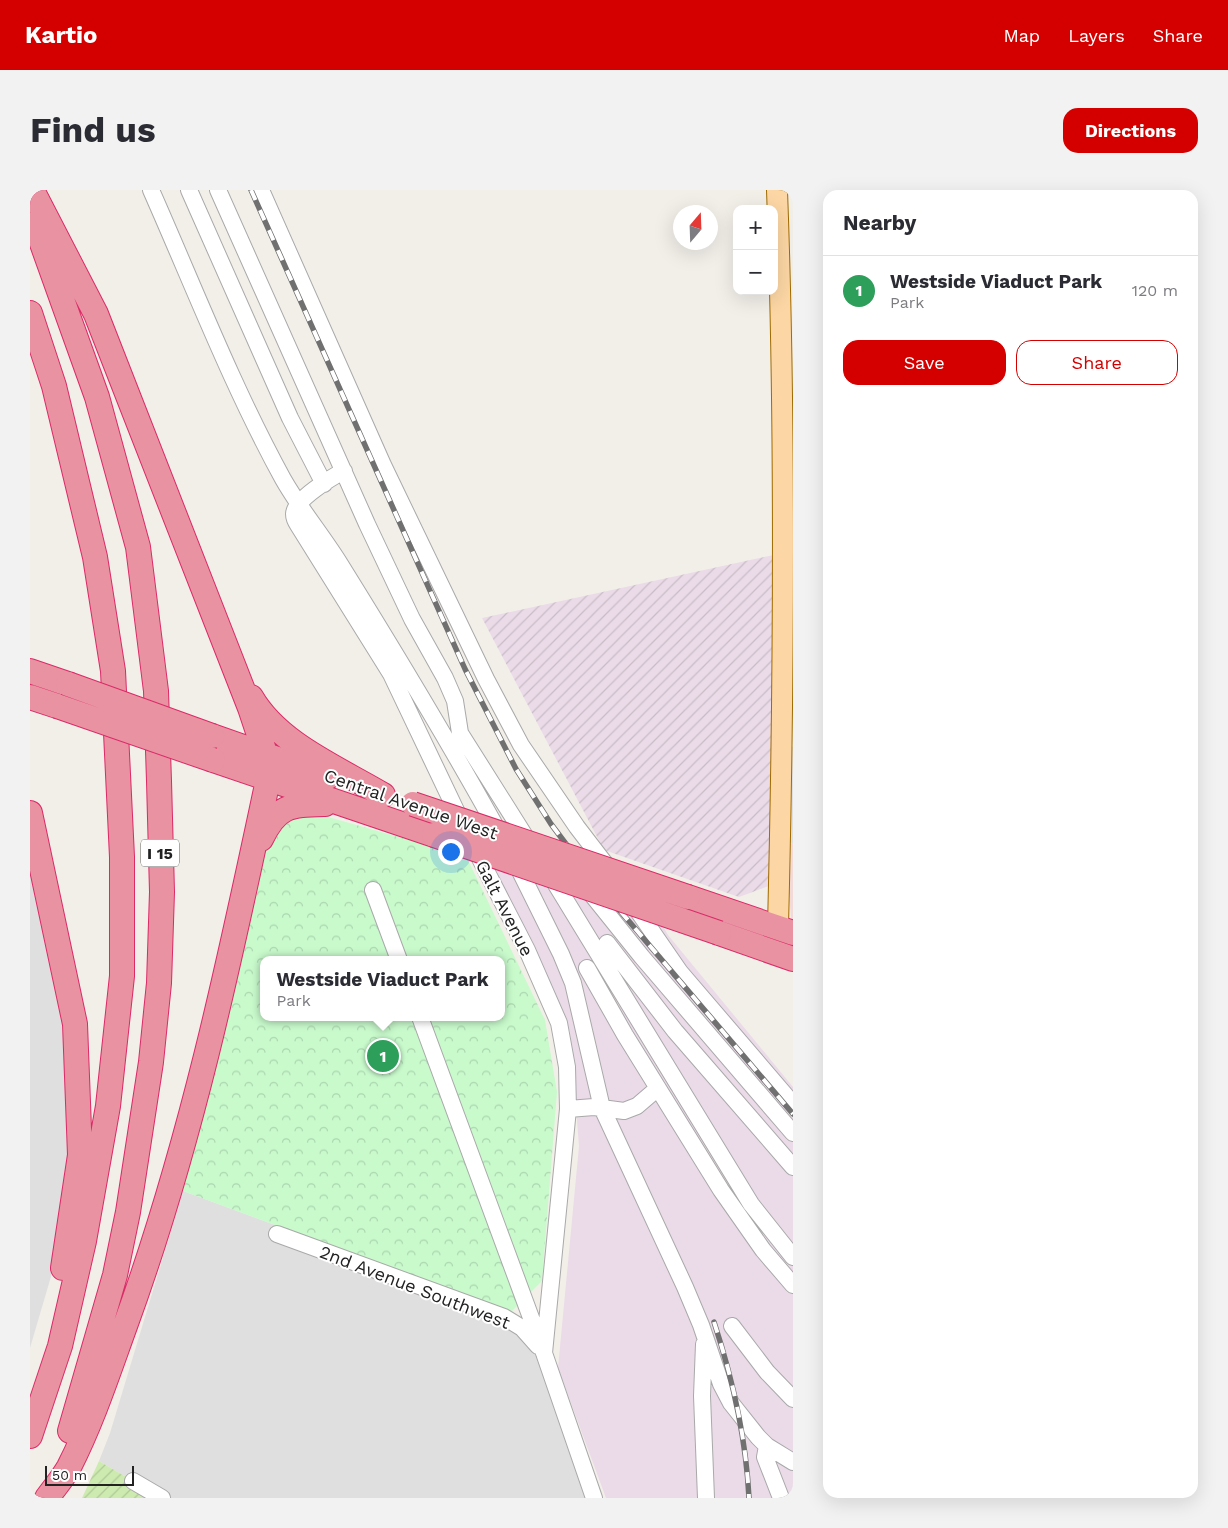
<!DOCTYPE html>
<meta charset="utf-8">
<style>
:root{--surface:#fff;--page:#f2f2f3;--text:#2b2b33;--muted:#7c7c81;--line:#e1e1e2;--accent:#d40000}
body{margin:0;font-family:"Work Sans",sans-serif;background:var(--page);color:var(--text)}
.controls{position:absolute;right:15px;top:15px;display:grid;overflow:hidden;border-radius:10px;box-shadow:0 5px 20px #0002}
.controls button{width:45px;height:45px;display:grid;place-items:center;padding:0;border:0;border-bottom:1px solid var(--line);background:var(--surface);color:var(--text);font:25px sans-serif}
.compass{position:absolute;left:643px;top:15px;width:45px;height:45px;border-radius:50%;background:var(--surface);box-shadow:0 5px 20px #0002;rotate:19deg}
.scale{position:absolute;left:15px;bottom:12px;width:89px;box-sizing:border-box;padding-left:5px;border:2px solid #222;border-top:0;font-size:14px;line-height:18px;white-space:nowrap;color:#222;-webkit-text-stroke:4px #fff;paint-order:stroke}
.you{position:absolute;left:420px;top:661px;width:18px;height:18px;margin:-12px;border:4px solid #fff;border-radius:50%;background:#1a73e8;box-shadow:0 0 0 8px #1a73e833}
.badge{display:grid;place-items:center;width:32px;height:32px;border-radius:50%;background:var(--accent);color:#fff;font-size:16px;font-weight:700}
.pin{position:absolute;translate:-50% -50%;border:2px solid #fff;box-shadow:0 1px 5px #0006}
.popup{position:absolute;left:230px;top:766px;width:245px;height:65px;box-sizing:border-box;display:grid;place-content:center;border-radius:10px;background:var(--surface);filter:drop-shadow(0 1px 4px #0005);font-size:16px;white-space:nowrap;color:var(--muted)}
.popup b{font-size:19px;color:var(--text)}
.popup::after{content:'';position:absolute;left:50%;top:100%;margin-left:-10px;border:10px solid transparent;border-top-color:var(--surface)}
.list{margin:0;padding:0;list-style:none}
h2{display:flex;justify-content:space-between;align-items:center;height:65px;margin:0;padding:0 20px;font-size:21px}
h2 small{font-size:16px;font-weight:400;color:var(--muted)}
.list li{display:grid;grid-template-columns:32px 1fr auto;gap:15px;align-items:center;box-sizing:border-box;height:70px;padding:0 20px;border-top:1px solid var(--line)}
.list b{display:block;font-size:19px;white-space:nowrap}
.list p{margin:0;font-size:16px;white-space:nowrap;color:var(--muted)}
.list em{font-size:16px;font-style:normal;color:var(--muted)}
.actions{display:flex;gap:10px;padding:15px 20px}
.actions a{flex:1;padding:11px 0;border:1px solid var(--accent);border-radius:15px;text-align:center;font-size:18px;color:var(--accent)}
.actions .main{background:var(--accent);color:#fff}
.map{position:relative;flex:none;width:763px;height:1308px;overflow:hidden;border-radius:15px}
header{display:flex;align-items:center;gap:30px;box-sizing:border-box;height:70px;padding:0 25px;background:var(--accent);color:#fff}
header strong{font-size:24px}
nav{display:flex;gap:28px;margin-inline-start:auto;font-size:18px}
.intro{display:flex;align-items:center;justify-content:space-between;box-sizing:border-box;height:120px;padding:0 30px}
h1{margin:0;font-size:35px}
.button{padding:12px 22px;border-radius:15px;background:var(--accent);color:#fff;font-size:18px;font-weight:700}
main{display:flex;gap:30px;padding:0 30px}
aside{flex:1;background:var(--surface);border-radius:15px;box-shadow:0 5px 20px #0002}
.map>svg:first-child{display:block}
.residential{fill:#e0dfdf}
.commercial{fill:#f2dad9}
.industrial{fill:url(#industrial-furrows)}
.railway{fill:#ebdbe8}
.park{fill:url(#park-crowns);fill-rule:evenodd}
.garden{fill:url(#garden-furrows)}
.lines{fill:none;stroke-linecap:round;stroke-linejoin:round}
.minor-casing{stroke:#a9a9a9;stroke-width:18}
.major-casing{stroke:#a06b00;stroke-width:22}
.highway-casing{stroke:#dc2a67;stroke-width:26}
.minor{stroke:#fff;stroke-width:16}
.major{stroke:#fcd6a4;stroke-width:20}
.highway{stroke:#e892a2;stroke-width:24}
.rail-casing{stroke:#707070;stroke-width:5.5}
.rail{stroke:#fff;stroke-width:4;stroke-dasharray:11;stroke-linecap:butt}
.highway-bridge-casing{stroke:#dc2a67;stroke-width:26;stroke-linecap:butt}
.highway-bridge{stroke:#e892a2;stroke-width:24}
.labels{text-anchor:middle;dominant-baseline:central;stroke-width:4;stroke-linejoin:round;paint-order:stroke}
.shield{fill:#fff;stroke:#646464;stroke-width:1}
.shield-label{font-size:16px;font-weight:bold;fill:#222}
.street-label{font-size:18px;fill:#222;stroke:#fff}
</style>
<header>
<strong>Kartio</strong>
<nav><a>Map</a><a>Layers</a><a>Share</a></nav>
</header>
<div class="intro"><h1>Find us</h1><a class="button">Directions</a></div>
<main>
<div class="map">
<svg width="763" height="1308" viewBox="0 0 763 1308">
<defs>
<pattern id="industrial-furrows" width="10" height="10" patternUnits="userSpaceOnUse" patternTransform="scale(1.25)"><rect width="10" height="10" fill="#ebdbe8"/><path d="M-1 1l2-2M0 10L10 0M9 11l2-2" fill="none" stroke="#c9bcc7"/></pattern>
<pattern id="park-crowns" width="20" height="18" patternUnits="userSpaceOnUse" patternTransform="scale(1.25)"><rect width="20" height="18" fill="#c8facc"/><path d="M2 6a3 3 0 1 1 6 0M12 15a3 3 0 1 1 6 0" fill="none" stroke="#acd6af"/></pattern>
<pattern id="garden-furrows" width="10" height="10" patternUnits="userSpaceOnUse" patternTransform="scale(1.25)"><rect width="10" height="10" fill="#cdebb0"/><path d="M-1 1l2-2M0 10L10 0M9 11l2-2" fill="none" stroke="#b0c997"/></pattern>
</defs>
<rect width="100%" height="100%" fill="#f2efe9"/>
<path class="residential" d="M 753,554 L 763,557 L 763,654 L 755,651 Z
M 0,679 L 32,824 L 38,962 L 32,1049 L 0,1158 Z
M 153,1001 L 481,1122 L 514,1163 L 564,1308 L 132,1308 L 69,1271 L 80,1243 Z"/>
<path class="commercial" d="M 755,651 L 763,654 L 763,743 L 762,742 Z"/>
<path class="industrial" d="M 753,363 L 749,692 L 709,707 L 574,660 L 452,428 Z"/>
<path class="railway" d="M 464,675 L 631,732 L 638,745 L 763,897 L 763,1308 L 576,1308 L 528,1178 L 549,956 L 540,842 Z"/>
<path class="park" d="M 291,625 L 436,666 L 515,830 L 527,902 L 512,1091 L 481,1122 L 153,1001 L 235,651 L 255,629 ZM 234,770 L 472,770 L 472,827 L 234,827 Z"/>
<path class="garden" d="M 69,1271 L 132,1308 L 52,1308 Z"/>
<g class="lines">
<g class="minor-casing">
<path id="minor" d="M 121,0 C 164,97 202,196 253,289 C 270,319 292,345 310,374 C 366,464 421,555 472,648
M 159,0 L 260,228 L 294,294
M 188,0 L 337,334 L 382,429 L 415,488 L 425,511 L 430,543 L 500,654
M 231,0 L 353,275 L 456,489 L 491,555 L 547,637 L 580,680
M 314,281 C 302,287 264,310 264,324 C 264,327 266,332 268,335 L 361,484 L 432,633
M 443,655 L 497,760 L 529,833 L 537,877 L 538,919 L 514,1163
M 484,669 L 531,764 L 543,793 L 572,918 L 655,1097 L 671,1135 L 691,1194 L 701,1213 L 728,1247 L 737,1256 L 763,1272
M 519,683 L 721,1014 L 763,1067
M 555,696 L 612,767 L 763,943
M 343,700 L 369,770
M 601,711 L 650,782 L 763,914
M 577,753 L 645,841 L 763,977
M 557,778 L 595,845 L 691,1000 L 733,1060 L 763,1095
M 390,827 L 514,1163 L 564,1308
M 538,919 L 564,917 L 594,921 L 607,916 L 628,898
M 247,1044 L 474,1127 L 492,1138 L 508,1156
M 702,1136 L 737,1182 L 763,1209
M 674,1154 L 672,1206 L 676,1308
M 737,1256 L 735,1267 L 751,1308
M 103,1291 L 132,1308"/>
</g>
<g class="major-casing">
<path id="major" d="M 747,0 C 756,246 754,491 748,737"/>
</g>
<g class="highway-casing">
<path id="highway" d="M 2,0 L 66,124 L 220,518 L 235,563 L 238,590 C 199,774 160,958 95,1136 C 78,1183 62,1232 39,1277 C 33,1288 24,1298 17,1308
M 5,34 L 67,207 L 108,357 L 126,501 L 129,591 L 132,702 L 129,793 L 121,872 L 98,1022 L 85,1085 L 40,1241
M 0,123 L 24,196 L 65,367 L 83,481 L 92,667 L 92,786 L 78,916 L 54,1051 L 30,1156 L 0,1246
M 0,481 L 38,494
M 0,507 L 27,516
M 221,507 C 248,554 308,578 353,605
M 182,546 L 298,587
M 183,570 L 404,645
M 0,623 L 45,834 L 50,965 L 33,1078
M 231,649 C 247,615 260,615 295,614
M 658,707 L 763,743
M 689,743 L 763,769"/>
</g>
<use href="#minor" class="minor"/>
<use href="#major" class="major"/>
<use href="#highway" class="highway"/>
<g class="rail-casing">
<path id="rail" d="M 221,0 L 435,479 L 486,579 L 521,634 L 557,682 L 763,924
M 684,1132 C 703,1190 716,1247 719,1308"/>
</g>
<use href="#rail" class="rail"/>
<g class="highway-bridge-casing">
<path id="highway-bridge" d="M 38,494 L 182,546
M 27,516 L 183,570
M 383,614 L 658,707
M 404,645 L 689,743"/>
</g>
<use href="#highway-bridge" class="highway-bridge"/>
</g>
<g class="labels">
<rect class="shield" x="111" y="649.5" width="38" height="27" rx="4"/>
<g class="shield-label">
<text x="130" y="663">I 15</text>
</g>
<g class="street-label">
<text transform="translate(381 614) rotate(19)">Central Avenue West</text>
<text transform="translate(475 718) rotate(63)">Galt Avenue</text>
<text transform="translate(385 1097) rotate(21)">2nd Avenue Southwest</text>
</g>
</g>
</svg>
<div class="controls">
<button>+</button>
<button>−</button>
</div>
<svg class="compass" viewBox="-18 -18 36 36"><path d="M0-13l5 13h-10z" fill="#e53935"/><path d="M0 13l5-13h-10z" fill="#7c7c81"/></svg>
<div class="scale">50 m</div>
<div class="you"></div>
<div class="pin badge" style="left:353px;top:866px;background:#2e9e5b">1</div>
<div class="popup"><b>Westside Viaduct Park</b>Park</div>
</div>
<aside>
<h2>Nearby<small></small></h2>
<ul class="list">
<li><span class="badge" style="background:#2e9e5b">1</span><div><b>Westside Viaduct Park</b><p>Park</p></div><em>120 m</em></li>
</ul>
<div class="actions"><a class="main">Save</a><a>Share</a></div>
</aside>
</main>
